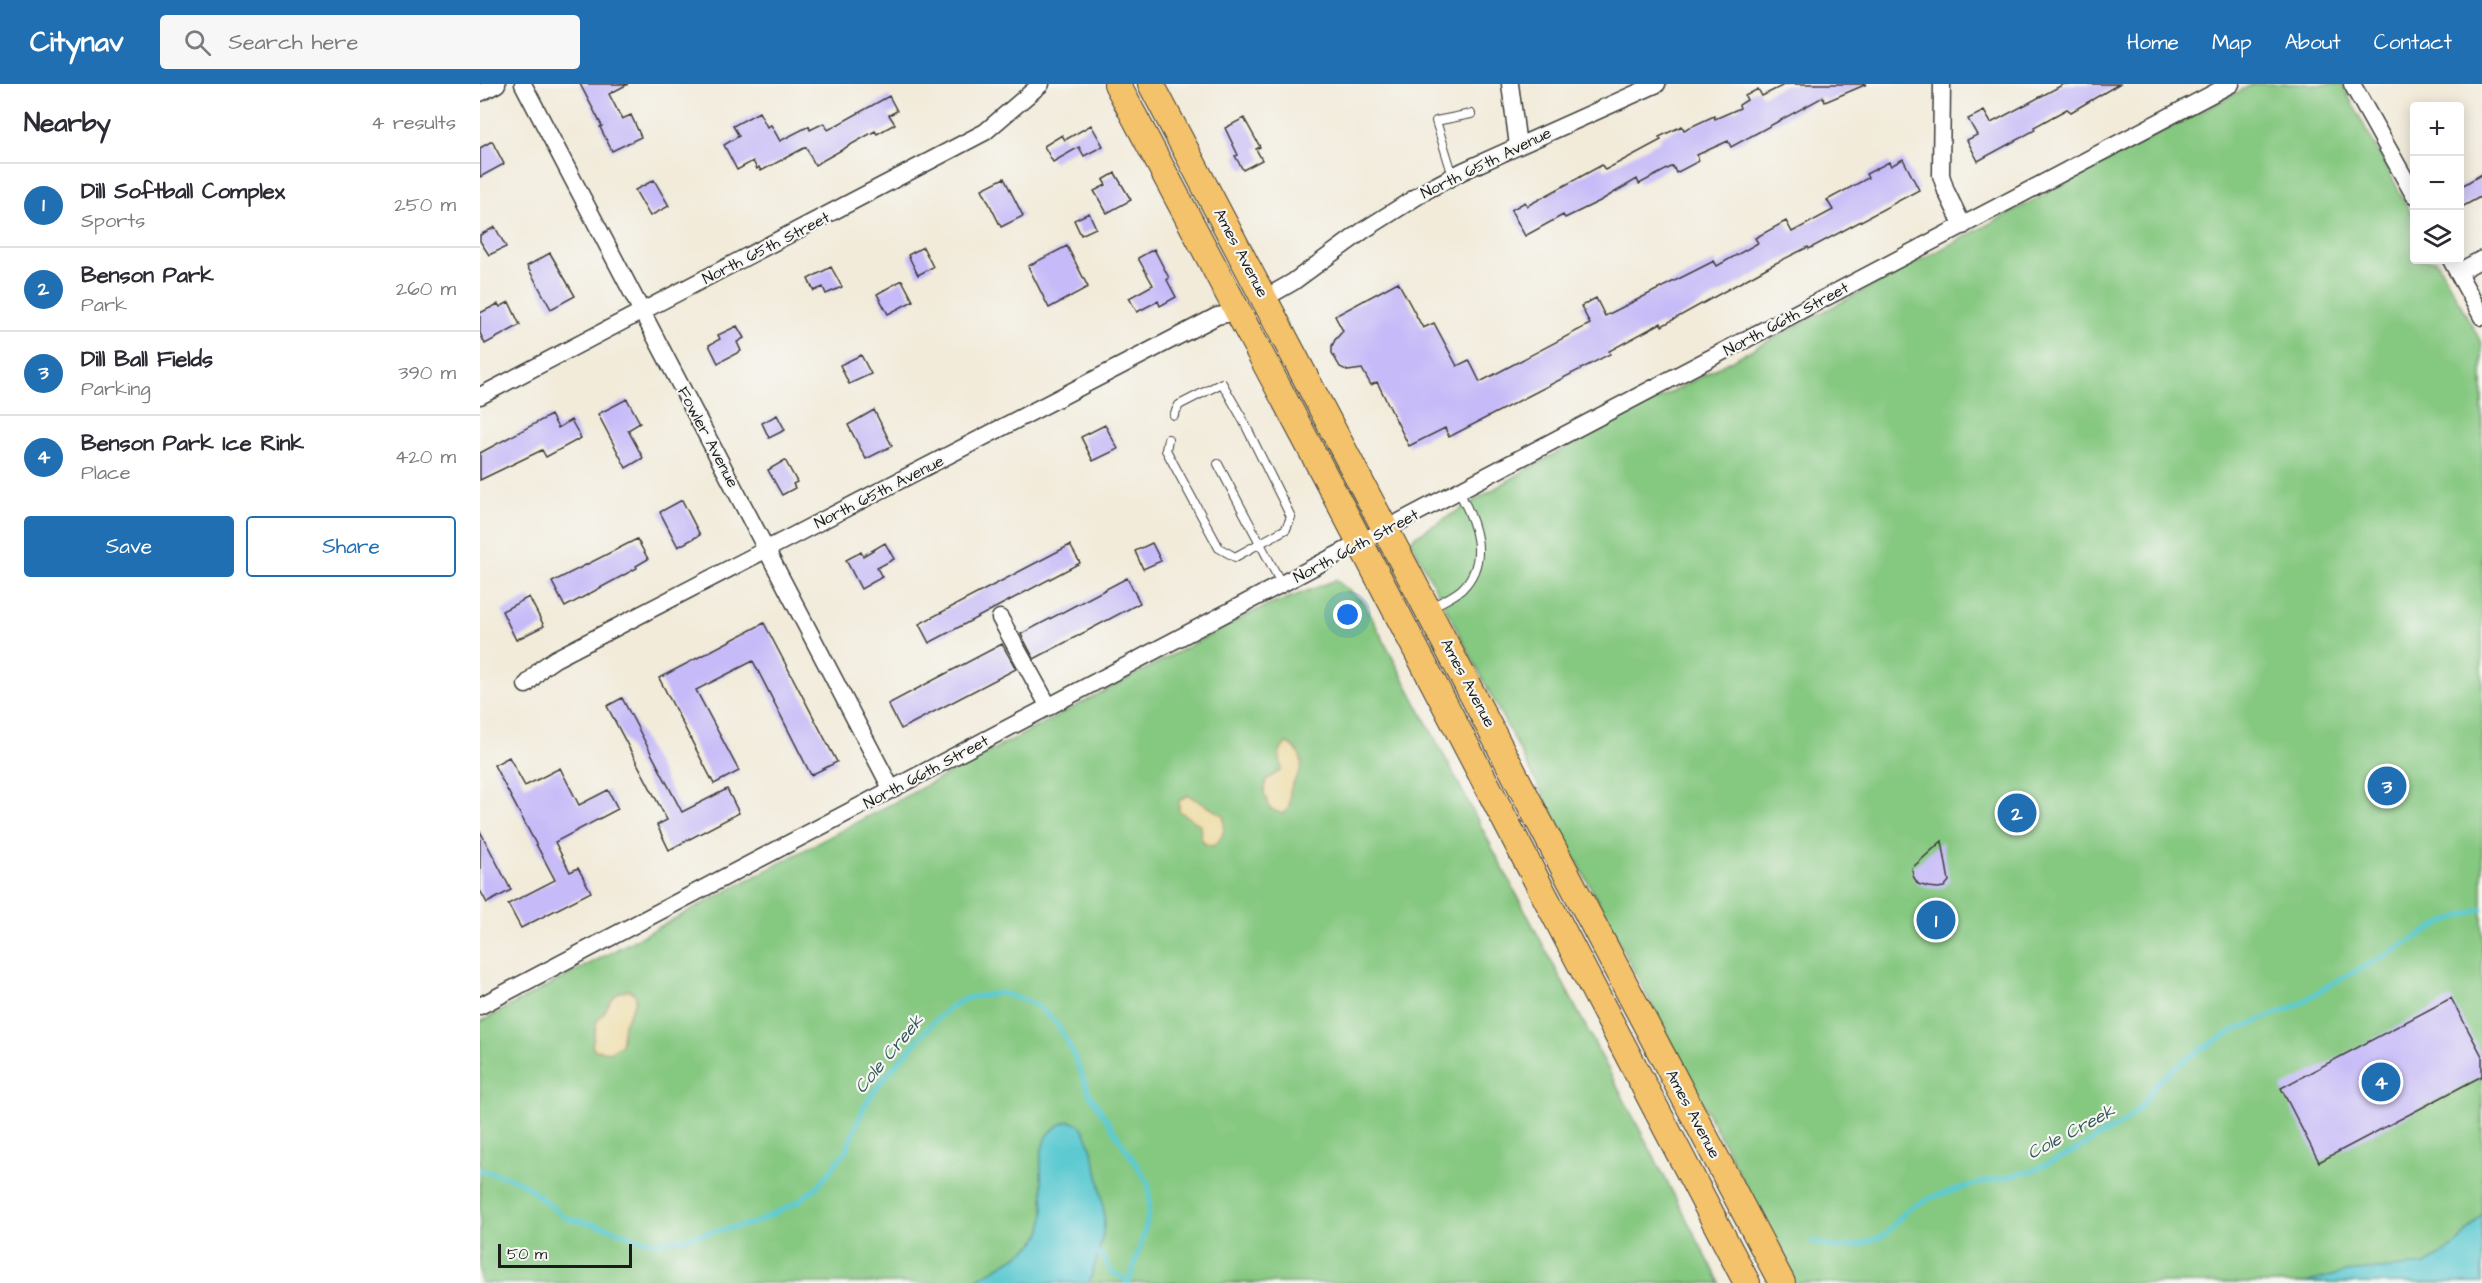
<!DOCTYPE html>
<meta charset="utf-8">
<style>
:root{--surface:#fff;--page:#f7f7f7;--text:#2b2b33;--muted:#7c7c81;--line:#e1e1e2;--accent:#1f6fb2}
body{margin:0;font-family:"Architects Daughter",sans-serif;background:var(--page);color:var(--text)}
.controls{position:absolute;right:18px;top:18px;display:grid;overflow:hidden;border-radius:6px;box-shadow:0 3px 15px #0003}
.controls button{width:54px;height:54px;display:grid;place-items:center;padding:0;border:0;border-bottom:2px solid var(--line);background:var(--surface);color:var(--text);font:30px sans-serif}
.scale{position:absolute;left:18px;bottom:15px;width:134px;box-sizing:border-box;padding-left:6px;border:3px solid #1c1c1c;border-top:0;font-size:16px;line-height:21px;white-space:nowrap;color:#1c1c1c;-webkit-text-stroke:4px #f6f6f2;paint-order:stroke}
.you{position:absolute;left:868px;top:531px;width:21px;height:21px;margin:-15px;border:4px solid #fff;border-radius:50%;background:#1a73e8;box-shadow:0 0 0 9px #1a73e833}
.badge{display:grid;place-items:center;width:39px;height:39px;border-radius:50%;background:var(--accent);color:#fff;font-size:20px;font-weight:700}
.pin{position:absolute;translate:-50% -50%;border:3px solid #fff;box-shadow:0 2px 6px #0006}
.list{margin:0;padding:0;list-style:none}
h2{display:flex;justify-content:space-between;align-items:center;height:78px;margin:0;padding:0 24px;font-size:26px}
h2 small{font-size:20px;font-weight:400;color:var(--muted)}
.list li{display:grid;grid-template-columns:39px 1fr auto;gap:18px;align-items:center;box-sizing:border-box;height:84px;padding:0 24px;border-top:2px solid var(--line)}
.list b{display:block;font-size:22px;white-space:nowrap}
.list p{margin:0;font-size:20px;white-space:nowrap;color:var(--muted)}
.list em{font-size:20px;font-style:normal;color:var(--muted)}
.actions{display:flex;gap:12px;padding:18px 24px}
.actions a{flex:1;padding:14px 0;border:2px solid var(--accent);border-radius:6px;text-align:center;font-size:21px;color:var(--accent)}
.actions .main{background:var(--accent);color:#fff}
.icon{flex:none;width:33px;height:33px;fill:none;stroke:currentColor;stroke-width:2;stroke-linecap:round;stroke-linejoin:round}
.map{position:relative;flex:none;width:2002px;height:1199px;overflow:hidden}
header{display:flex;align-items:center;gap:36px;box-sizing:border-box;height:84px;padding:0 30px;background:var(--accent);color:#fff}
header strong{font-size:28px}
nav{display:flex;gap:33px;margin-inline-start:auto;font-size:21px}
.search{width:420px;height:54px;background:var(--page);display:flex;align-items:center;gap:15px;box-sizing:border-box;padding:0 21px;border-radius:6px;color:var(--muted);font-size:22px}
main{display:flex}
aside{flex:1;background:var(--surface)}
.map>svg:first-child{display:block}
.green{fill:#85c880;stroke:#50724e;stroke-width:1.5}
.sand{fill:#eeda9e;stroke:#857b5d;stroke-width:1.5}
.water{fill:#5dcad1;stroke:#3c7376;stroke-width:1.5}
.lines{fill:none;stroke-linecap:round;stroke-linejoin:round}
.stream{stroke:#5dcad1;stroke-width:5}
.building{fill:#c6baf8}
.lane-casing{stroke:#3c3b38;stroke-width:10}
.street-casing{stroke:#3c3b38;stroke-width:19}
.primary-casing{stroke:#3c3b38;stroke-width:28}
.lane{stroke:#fff;stroke-width:8}
.street{stroke:#fff;stroke-width:16}
.primary{stroke:#f3c26a;stroke-width:26}
.labels{text-anchor:middle;dominant-baseline:central;stroke-width:4.5;stroke-linejoin:round;paint-order:stroke}
.street-label{font-size:16px;fill:#1c1c1c;stroke:#f6f6f2}
.water-label{font-size:18px;font-style:italic;fill:#33595b;stroke:#f6f6f2}
</style>
<header>
<strong>Citynav</strong>
<div class="search"><svg class="icon" aria-label="search" viewBox="0 0 24 24"><circle cx="10" cy="10" r="6"/><path d="M15 15l6 6"/></svg>Search here</div>
<nav><a>Home</a><a>Map</a><a>About</a><a>Contact</a></nav>
</header>
<main>
<aside>
<h2>Nearby<small>4 results</small></h2>
<ul class="list">
<li><span class="badge">1</span><div><b>Dill Softball Complex</b><p>Sports</p></div><em>250 m</em></li>
<li><span class="badge">2</span><div><b>Benson Park</b><p>Park</p></div><em>260 m</em></li>
<li><span class="badge">3</span><div><b>Dill Ball Fields</b><p>Parking</p></div><em>390 m</em></li>
<li><span class="badge">4</span><div><b>Benson Park Ice Rink</b><p>Place</p></div><em>420 m</em></li>
</ul>
<div class="actions"><a class="main">Save</a><a>Share</a></div>
</aside>
<div class="map">
<svg width="2002" height="1199" viewBox="0 0 2002 1199">
<rect width="100%" height="100%" fill="#f6f6f2"/>
<filter id="ink" filterUnits="userSpaceOnUse"><feTurbulence type="fractalNoise" baseFrequency=".0167" numOctaves="2"/><feDisplacementMap in="SourceGraphic" scale="12" xChannelSelector="R" yChannelSelector="G"/><feConvolveMatrix kernelMatrix="1 2 1 2 8 2 1 2 1" color-interpolation-filters="sRGB"/></filter>
<filter id="wash" filterUnits="userSpaceOnUse"><feTurbulence type="fractalNoise" baseFrequency=".008" numOctaves="4" result="noise"/><feDisplacementMap in="SourceGraphic" scale="24" xChannelSelector="R" yChannelSelector="G"/><feGaussianBlur stdDeviation="1.35" result="paint"/><feColorMatrix in="noise" values="0 0 0 0 0 0 0 0 0 0 0 0 0 0 0 0 0 1.4 0 .05"/><feComposite in="paint" operator="in"/></filter>
<g filter="url(#wash)">
<rect width="100%" height="100%" fill="#f2ebda"/>
<path class="green" d="M 1773,0 L 1862,0 L 1934,135 L 1934,176 L 1956,176 L 2002,260 L 2002,1199 L 1316,1199 L 931,457 L 934,453 L 1056,380 Z
M 856,496 L 884,519 L 1240,1199 L 0,1199 L 0,938 L 777,526 Z"/>
<path class="sand" d="M 806,659 C 811,660 814,662 817,667 C 830,686 811,694 810,709 C 809,714 810,719 809,724 L 802,730 L 790,725 L 784,709 L 786,696 L 802,686 L 799,668 Z
M 708,711 L 743,731 C 746,744 744,754 733,762 L 725,760 L 721,754 L 720,741 L 699,727 L 699,717 Z
M 148,906 L 155,910 L 156,916 L 144,940 L 141,961 L 129,968 L 115,966 L 112,962 L 117,937 C 130,926 128,909 148,906 Z"/>
<path class="water" d="M 590,1037 C 593,1038 597,1039 599,1041 C 613,1051 625,1122 624,1140 C 623,1160 615,1180 609,1199 L 491,1199 C 506,1189 547,1169 557,1156 C 580,1125 534,1052 590,1037 Z
M 2002,1130 L 2002,1199 L 1825,1199 L 1866,1188 L 1945,1181 L 1975,1162 Z"/>
<g class="lines">
<path class="stream" d="M 0,1086 L 25,1092 L 44,1100 L 85,1134 L 125,1143 L 159,1155 L 176,1158 L 194,1156 L 275,1139 L 318,1118 L 338,1102 L 366,1067 L 384,1023 L 400,999 L 452,940 L 470,923 L 487,914 L 521,909 L 550,918 L 566,929 L 577,940 L 592,967 L 610,1011 L 668,1098 C 675,1129 657,1169 649,1199
M 1332,1157 L 1355,1164 L 1380,1161 L 1405,1151 L 1428,1125 L 1453,1113 L 1488,1102 L 1552,1087 L 1587,1071 L 1645,1038 L 1663,1020 L 1675,1001 L 1695,983 L 1722,965 L 1753,947 L 1818,921 L 1849,901 L 1907,871 L 1963,838 L 2002,825
M 618,1169 L 623,1173 L 631,1188 L 641,1192 L 648,1199"/>
</g>
<g id="blocks">
<path class="building" d="M 100,0 L 148,0 L 129,10 L 142,35 L 151,31 L 161,53 L 132,67 L 120,43 L 122,42 Z
M 1306,0 L 1387,0 L 1345,18 L 1343,13 L 1251,63 L 1248,57 L 1217,71 L 1219,77 L 1196,89 L 1193,82 L 1159,100 L 1157,95 L 1120,117 L 1085,134 L 1083,131 L 1045,152 L 1031,126 L 1045,118 L 1047,122 L 1122,81 L 1125,86 L 1181,56 L 1179,53 L 1202,42 L 1204,46 L 1234,32 L 1235,35 L 1260,24 L 1259,21 L 1267,16 L 1265,12 L 1278,5 L 1282,12 Z
M 1584,0 L 1639,0 L 1591,28 L 1587,25 L 1554,43 L 1555,46 L 1498,77 L 1487,56 L 1497,51 L 1488,35 L 1504,27 L 1511,39 Z
M 409,12 L 417,27 L 409,31 L 415,40 L 397,50 L 395,47 L 335,81 L 326,63 L 281,87 L 279,83 L 277,85 L 273,77 L 257,86 L 244,61 L 259,52 L 253,42 L 279,28 L 287,43 L 291,41 L 300,57 L 329,42 L 330,46 L 344,39 L 348,46 Z
M 764,34 L 780,63 L 776,65 L 782,76 L 763,86 L 755,72 L 758,71 L 745,44 Z
M 611,41 L 623,62 L 604,72 L 599,63 L 573,78 L 564,62 L 582,51 L 585,56 Z
M 12,57 L 24,80 L 0,93 L 0,64 Z
M 1423,75 L 1439,106 L 1329,165 L 1328,163 L 1290,182 L 1182,242 L 1181,239 L 1129,267 L 1130,270 L 969,353 L 965,344 L 929,362 L 897,298 L 891,301 L 882,285 L 868,287 L 860,283 L 852,269 L 852,262 L 855,256 L 863,247 L 855,232 L 918,198 L 943,244 L 954,239 L 977,282 L 989,276 L 1000,298 L 1110,240 L 1101,222 L 1116,214 L 1125,232 L 1234,177 L 1237,182 L 1278,159 L 1275,154 L 1306,137 L 1312,148 L 1353,126 L 1347,116 L 1388,94 L 1386,90 L 1409,78 L 1411,82 Z
M 635,89 L 651,116 L 627,129 L 614,107 L 626,101 L 623,96 Z
M 2002,90 L 2002,112 L 1980,124 L 1980,103 Z
M 524,94 L 543,132 L 521,143 L 502,105 Z
M 174,96 L 189,122 L 170,132 L 155,106 Z
M 609,129 L 616,144 L 601,151 L 594,136 Z
M 15,143 L 26,163 L 9,171 L 0,157 L 0,151 Z
M 587,162 L 608,203 L 569,224 L 548,182 Z
M 443,163 L 453,183 L 438,191 L 428,171 Z
M 674,165 L 689,194 L 687,196 L 696,213 L 680,222 L 678,217 L 657,228 L 649,214 L 673,201 L 658,174 Z
M 70,169 L 95,212 L 71,225 L 47,182 Z
M 351,183 L 362,203 L 346,210 L 343,203 L 334,207 L 328,195 Z
M 422,196 L 433,217 L 408,230 L 397,210 Z
M 29,218 L 40,241 L 5,260 L 0,249 L 0,229 L 18,220 L 20,223 Z
M 257,242 L 264,254 L 257,258 L 261,267 L 238,279 L 229,261 L 240,255 L 238,251 Z
M 381,271 L 391,290 L 369,300 L 360,281 Z
M 147,315 L 160,339 L 148,346 L 163,374 L 146,384 L 118,330 Z
M 394,326 L 412,362 L 386,375 L 368,341 Z
M 71,331 L 78,344 L 91,336 L 101,354 L 66,373 L 62,366 L 0,396 L 0,369 Z
M 297,331 L 305,346 L 289,354 L 282,339 Z
M 625,341 L 638,365 L 613,377 L 601,353 Z
M 305,376 L 317,398 L 313,400 L 315,404 L 302,411 L 288,386 Z
M 202,416 L 220,451 L 198,463 L 180,428 Z
M 157,455 L 168,475 L 156,482 L 157,484 L 85,523 L 72,498 Z
M 405,459 L 414,475 L 397,484 L 402,493 L 381,505 L 366,476 L 381,468 L 383,472 Z
M 672,459 L 681,477 L 663,485 L 655,467 Z
M 590,461 L 600,479 L 449,559 L 439,540 Z
M 647,494 L 660,519 L 554,575 L 541,550 Z
M 49,513 L 64,542 L 36,556 L 22,527 Z
M 284,539 L 357,678 L 331,691 L 273,577 L 216,606 L 259,687 L 234,700 L 179,594 Z
M 522,560 L 536,585 L 421,645 L 408,620 Z
M 142,614 L 202,728 L 247,705 L 259,729 L 189,766 L 177,741 L 187,736 L 127,622 Z
M 29,673 L 45,702 L 80,684 L 99,721 L 128,706 L 138,725 L 75,758 L 90,788 L 98,784 L 111,808 L 41,844 L 28,820 L 75,796 L 14,681 Z
M 0,747 L 31,806 L 7,819 L 0,806 Z
M 1462,757 L 1469,797 L 1464,803 L 1458,804 L 1448,803 L 1438,800 L 1433,792 L 1432,784 Z
M 1971,914 L 2002,972 L 2002,992 L 1839,1078 L 1801,1004 Z"/>
</g>
</g>
<g filter="url(#ink)">
<use href="#blocks" fill-opacity="0" stroke="#3c3b38" stroke-width="1.5"/>
<g class="lines">
<g class="lane-casing">
<path id="lane" d="M 973,92 L 956,37 L 991,30
M 688,355 L 686,366 L 739,464 L 755,473 L 806,445 L 811,433 L 762,334 L 742,299 L 699,321 L 694,331
M 738,380 L 802,501
M 950,524 C 960,518 973,513 982,505 C 1011,476 995,437 979,408"/>
</g>
<g class="street-casing">
<path id="street" d="M 43,0 L 412,706
M 1030,0 L 1038,62
M 1462,0 L 1461,91 L 1466,107 L 1483,142
M 1872,0 L 1934,111
M 0,9 L 17,0
M 1971,176 L 2002,233
M 1978,188 L 2002,175
M 785,214 L 813,198 L 884,146 L 949,105 L 983,87 L 1177,0
M 0,312 L 505,48 L 561,0
M 520,534 L 569,623
M 46,601 L 62,584 L 75,575 L 737,232 L 758,228
M 0,922 L 1751,0"/>
</g>
<g class="primary-casing">
<path id="primary" d="M 637,0 L 861,422 L 1267,1199
M 671,0 L 1302,1199"/>
</g>
<use href="#lane" class="lane"/>
<use href="#street" class="street"/>
<use href="#primary" class="primary"/>
</g>
</g>
<g class="labels">
<g class="street-label">
<text transform="translate(1006 79) rotate(-26)">North 65th Avenue</text>
<text transform="translate(286 164) rotate(-27)">North 65th Street</text>
<text transform="translate(761 169) rotate(62)">Ames Avenue</text>
<text transform="translate(1306 235) rotate(-28)">North 66th Street</text>
<text transform="translate(228 353) rotate(62)">Fowler Avenue</text>
<text transform="translate(399 408) rotate(-27)">North 65th Avenue</text>
<text transform="translate(876 462) rotate(-28)">North 66th Street</text>
<text transform="translate(988 599) rotate(62)">Ames Avenue</text>
<text transform="translate(446 688) rotate(-28)">North 66th Street</text>
<text transform="translate(1213 1030) rotate(62)">Ames Avenue</text>
</g>
<g class="water-label">
<text transform="translate(409 970) rotate(-50)">Cole Creek</text>
<text transform="translate(1591 1048) rotate(-28)">Cole Creek</text>
</g>
</g>
</svg>
<div class="controls">
<button>+</button>
<button>−</button>
<button><svg class="icon" aria-label="layers" viewBox="0 0 24 24"><path d="M12 4l9 5-9 5-9-5zM3 14l9 5 9-5"/></svg></button>
</div>
<div class="scale">50 m</div>
<div class="you"></div>
<div class="pin badge" style="left:1456px;top:836px">1</div>
<div class="pin badge" style="left:1537px;top:729px">2</div>
<div class="pin badge" style="left:1907px;top:702px">3</div>
<div class="pin badge" style="left:1901px;top:998px">4</div>
</div>
</main>
